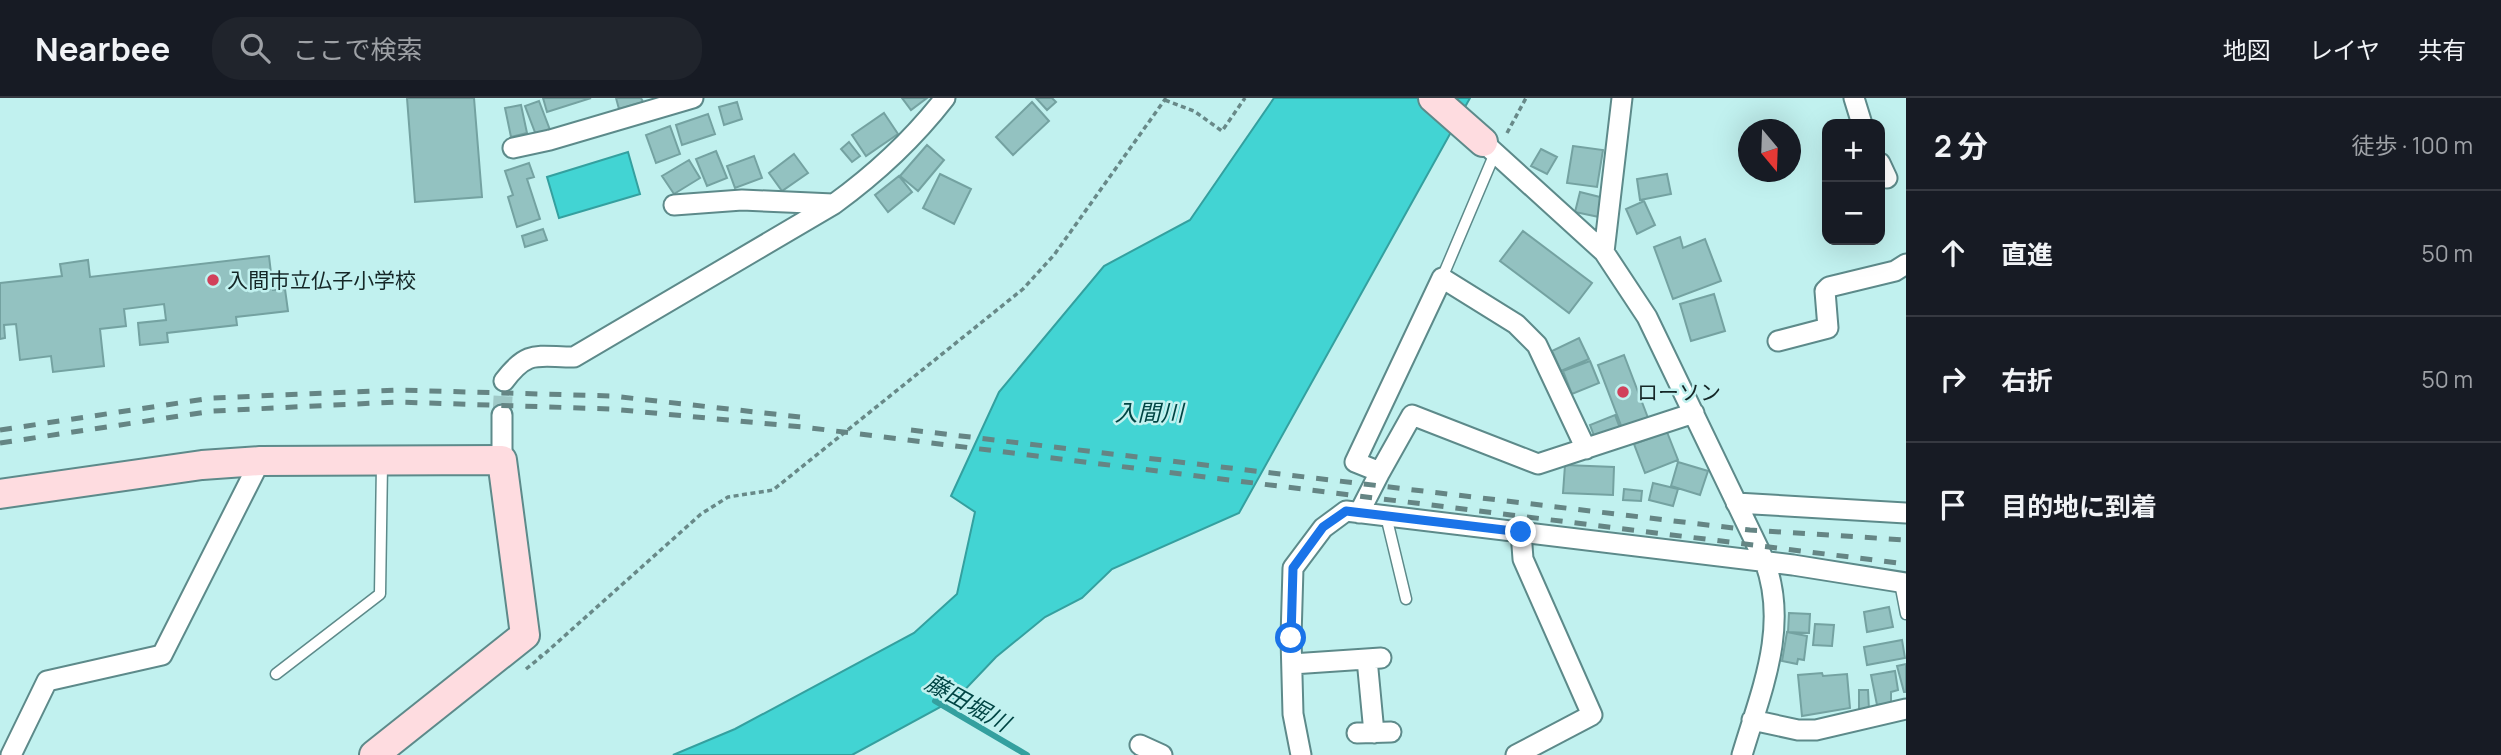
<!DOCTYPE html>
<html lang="ja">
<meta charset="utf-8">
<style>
:root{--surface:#171b24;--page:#20242c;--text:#f1f3f6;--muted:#9ea1a6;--line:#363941}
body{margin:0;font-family:Manrope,"Noto Sans JP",sans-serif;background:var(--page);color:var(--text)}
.controls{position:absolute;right:21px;top:21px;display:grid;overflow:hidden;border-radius:14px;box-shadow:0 7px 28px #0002}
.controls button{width:63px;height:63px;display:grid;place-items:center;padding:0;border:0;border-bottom:2px solid var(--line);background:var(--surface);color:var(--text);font:35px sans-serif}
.compass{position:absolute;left:1738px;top:21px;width:63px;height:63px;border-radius:50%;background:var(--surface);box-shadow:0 7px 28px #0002;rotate:161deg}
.stop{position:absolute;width:21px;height:21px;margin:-16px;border:5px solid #1a73e8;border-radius:50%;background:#fff}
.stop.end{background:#1a73e8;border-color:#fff;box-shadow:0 2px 7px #0008}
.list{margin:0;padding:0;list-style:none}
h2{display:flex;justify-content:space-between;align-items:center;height:91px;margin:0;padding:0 28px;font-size:30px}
h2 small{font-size:23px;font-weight:400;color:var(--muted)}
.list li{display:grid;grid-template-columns:46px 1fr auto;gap:21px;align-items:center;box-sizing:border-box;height:126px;padding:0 28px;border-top:2px solid var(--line)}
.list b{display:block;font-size:26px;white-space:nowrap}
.list em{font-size:23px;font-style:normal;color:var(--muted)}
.icon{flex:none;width:38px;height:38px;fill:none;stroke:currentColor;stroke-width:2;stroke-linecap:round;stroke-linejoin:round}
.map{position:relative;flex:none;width:1906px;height:657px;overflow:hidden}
header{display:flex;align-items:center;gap:42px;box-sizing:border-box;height:98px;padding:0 35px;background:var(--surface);border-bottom:2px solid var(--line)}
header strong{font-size:33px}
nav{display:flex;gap:38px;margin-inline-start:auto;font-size:24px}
.search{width:490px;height:63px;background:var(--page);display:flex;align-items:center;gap:18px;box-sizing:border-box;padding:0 24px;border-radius:28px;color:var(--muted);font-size:26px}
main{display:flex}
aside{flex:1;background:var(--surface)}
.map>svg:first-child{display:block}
.water{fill:#42d4d3;stroke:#34a09f;stroke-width:2}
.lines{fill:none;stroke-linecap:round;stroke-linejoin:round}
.stream{stroke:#34a09f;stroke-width:6}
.building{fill:#93c2c1;stroke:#74a2a1;stroke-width:2}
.street-tunnel{stroke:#9fc9c7;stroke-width:19;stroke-dasharray:19 10;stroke-linecap:butt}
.lane-casing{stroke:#5d8a8a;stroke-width:13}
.street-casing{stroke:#5d8a8a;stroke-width:23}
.secondary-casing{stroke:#5d8a8a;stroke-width:32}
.path{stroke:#688988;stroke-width:3.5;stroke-dasharray:5 3.5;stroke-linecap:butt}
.lane{stroke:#fff;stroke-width:10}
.street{stroke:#fff;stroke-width:19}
.secondary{stroke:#fedce0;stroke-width:28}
.rail{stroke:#658584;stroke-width:5;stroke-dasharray:12 12;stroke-linecap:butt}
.route{stroke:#1a73e8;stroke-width:9}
.poi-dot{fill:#d1415b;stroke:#c1f1ef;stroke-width:2.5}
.labels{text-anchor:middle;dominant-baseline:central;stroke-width:5;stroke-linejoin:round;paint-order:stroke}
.poi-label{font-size:21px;fill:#152727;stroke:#c1f1ef;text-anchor:start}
.water-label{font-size:23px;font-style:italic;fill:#004544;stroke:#c1f1ef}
</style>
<header>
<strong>Nearbee</strong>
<div class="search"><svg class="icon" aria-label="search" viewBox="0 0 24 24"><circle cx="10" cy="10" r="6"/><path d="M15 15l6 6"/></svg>ここで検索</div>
<nav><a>地図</a><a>レイヤ</a><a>共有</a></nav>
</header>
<main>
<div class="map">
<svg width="1906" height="657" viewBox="0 0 1906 657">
<rect width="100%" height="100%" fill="#c1f1ef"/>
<path class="water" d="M 1274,0 L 1470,0 L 1239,415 L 1112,471 L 1082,500 L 1045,519 L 996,559 L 957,600 L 852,657 L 673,657 L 735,631 L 914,535 L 957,496 L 975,414 L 951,398 L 999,294 L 1104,168 L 1190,122 Z
M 628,54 L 640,96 L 559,120 L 547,79 Z"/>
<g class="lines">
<path class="stream" d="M 935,603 L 1027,657"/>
</g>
<path class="building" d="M 407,0 L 474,0 L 482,99 L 415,104 Z
M 543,0 L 591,0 L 547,14 Z
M 616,0 L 641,0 L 643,4 L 619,11 Z
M 902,0 L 927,0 L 911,12 Z
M 1036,0 L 1052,0 L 1056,4 L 1047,12 Z
M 539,3 L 550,32 L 536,37 L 525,8 Z
M 737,4 L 742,21 L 724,27 L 719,9 Z
M 1032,4 L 1049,23 L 1013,57 L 996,39 Z
M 521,7 L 527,35 L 511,39 L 505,10 Z
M 884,15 L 898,36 L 866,58 L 852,37 Z
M 708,16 L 715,36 L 682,47 L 676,27 Z
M 670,28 L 680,56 L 656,65 L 646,37 Z
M 849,44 L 860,58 L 852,64 L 841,51 Z
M 927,47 L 944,62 L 918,93 L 900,78 Z
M 1573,48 L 1603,52 L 1597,89 L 1567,85 Z
M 1541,51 L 1557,59 L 1547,76 L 1531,68 Z
M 716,53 L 727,80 L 707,88 L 696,61 Z
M 794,56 L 808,75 L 782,93 L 769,75 Z
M 754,58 L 762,80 L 735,90 L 727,68 Z
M 689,62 L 700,80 L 674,96 L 662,78 Z
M 529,65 L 534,79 L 527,81 L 540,121 L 517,129 L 508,99 L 513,97 L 505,73 Z
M 940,76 L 971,91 L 954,126 L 923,110 Z
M 1667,76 L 1671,96 L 1640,102 L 1637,81 Z
M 899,78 L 912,94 L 888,114 L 875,97 Z
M 1580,94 L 1604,100 L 1599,119 L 1575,114 Z
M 1644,103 L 1655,127 L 1637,136 L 1626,111 Z
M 543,131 L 547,142 L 525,149 L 522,138 Z
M 1523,133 L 1592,185 L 1569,215 L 1500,163 Z
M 1680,139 L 1683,150 L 1705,141 L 1721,183 L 1673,201 L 1654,149 Z
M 269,158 L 273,192 L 285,191 L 288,213 L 236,219 L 237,227 L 167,235 L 168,244 L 140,247 L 138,225 L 166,222 L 164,206 L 124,211 L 126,228 L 100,231 L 104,268 L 53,274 L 51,258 L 20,262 L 16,226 L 4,227 L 5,240 L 0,241 L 0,185 L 62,178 L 60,166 L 88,162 L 90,179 Z
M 1714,196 L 1725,233 L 1691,243 L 1680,206 Z
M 1579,240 L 1589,261 L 1561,273 L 1552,253 Z
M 1624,257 L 1648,320 L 1622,330 L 1598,267 Z
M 1590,263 L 1599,285 L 1572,296 L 1563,273 Z
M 1615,317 L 1621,333 L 1596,343 L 1590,327 Z
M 1667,334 L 1678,362 L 1645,375 L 1634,346 Z
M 1678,364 L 1708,373 L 1700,397 L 1671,388 Z
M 1565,367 L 1614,369 L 1613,397 L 1563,395 Z
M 1653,385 L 1678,391 L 1673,408 L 1649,402 Z
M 1624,391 L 1642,393 L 1641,403 L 1623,402 Z
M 1889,509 L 1893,529 L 1867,534 L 1864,514 Z
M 1789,515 L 1810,516 L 1809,535 L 1788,534 Z
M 1815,526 L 1834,527 L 1832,548 L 1813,547 Z
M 1787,534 L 1807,538 L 1804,562 L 1798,561 L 1797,566 L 1782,563 Z
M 1902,542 L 1905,560 L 1867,567 L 1864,549 Z
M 1906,566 L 1906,594 L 1904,594 L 1897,568 Z
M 1895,573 L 1898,592 L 1891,594 L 1891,605 L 1877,607 L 1871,577 Z
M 1822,575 L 1823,578 L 1847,576 L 1850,610 L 1802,618 L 1798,577 Z
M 1859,592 L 1868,592 L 1869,612 L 1859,612 Z"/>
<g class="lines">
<path class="street-tunnel" d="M 502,317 L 504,283"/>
<g class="lane-casing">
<path id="lane" d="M 1442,180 L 1495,55
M 1386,418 L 1406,501
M 1900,485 L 1906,516
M 276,576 L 380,496 L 382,366"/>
</g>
<g class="street-casing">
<path id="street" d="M 1854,0 L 1862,26
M 1483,44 L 1604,154 L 1647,219 L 1765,464 C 1789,530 1761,593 1742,657
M 513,50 L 550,42 L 693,0
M 1880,65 L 1887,80
M 674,107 L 742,102 L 833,106
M 1604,154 L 1622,0
M 1778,243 L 1828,230 L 1825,193 L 1829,189 L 1895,173 L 1906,166
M 504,283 C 528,251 537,259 574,259 L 834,106 C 874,77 914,40 945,0
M 1586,351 L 1537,247 L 1516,226 L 1442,180 L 1355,364 L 1380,374 L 1412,317 L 1538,366 L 1694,315
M 502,362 L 502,317
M 1736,405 L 1906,415
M 1359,415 L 1380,374
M 1367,561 L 1374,635
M 1292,566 L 1381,560
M 1752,622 L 1798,632 L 1816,632 L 1906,611
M 1357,635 L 1391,634
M 1140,647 L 1162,657
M 11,657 L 47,583 L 162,557 L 260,363
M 1301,657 L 1293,616 L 1291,540 L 1293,470 L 1323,430 L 1346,413 L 1793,467 L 1906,485
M 1516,657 L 1592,617 L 1523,461 L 1521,434"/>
</g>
<g class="secondary-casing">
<path id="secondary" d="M 1433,0 L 1483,44
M 0,396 L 202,367 L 260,363 L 502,362 L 525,537 L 374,657"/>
</g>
<path class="path" d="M 1165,2 L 1194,13 L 1222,33 L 1245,0
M 1507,35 L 1526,0
M 539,557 L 541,559 L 701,416 L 728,399 L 773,392 L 1023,191 L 1054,157 L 1166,0
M 526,571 L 541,559"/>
<use href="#lane" class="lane"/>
<use href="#street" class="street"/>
<use href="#secondary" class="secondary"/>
<path class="rail" d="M 0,332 L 212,300 L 398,292 L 612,298 L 800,319
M 911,332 L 1750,432 L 1906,442
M 0,345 L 213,313 L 397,304 L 611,311 L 803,329 L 1906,466"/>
</g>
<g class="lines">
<path class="route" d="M 1291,540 L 1293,470 L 1323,429 L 1346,413 L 1521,434"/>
</g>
<g class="poi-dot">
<circle cx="213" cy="182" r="7"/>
<circle cx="1623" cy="294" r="7"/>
</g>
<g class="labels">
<g class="poi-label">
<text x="227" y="182">入間市立仏子小学校</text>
<text x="1637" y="294">ローソン</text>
</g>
<g class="water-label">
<text x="1149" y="314">入間川</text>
<text transform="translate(968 604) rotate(29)">藤田堀川</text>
</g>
</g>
</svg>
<div class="controls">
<button>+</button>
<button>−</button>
</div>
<svg class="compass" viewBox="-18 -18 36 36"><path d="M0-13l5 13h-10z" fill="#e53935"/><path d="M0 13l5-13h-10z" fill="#9ea1a6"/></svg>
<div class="stop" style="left:1291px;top:540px"></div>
<div class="stop end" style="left:1521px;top:434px"></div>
</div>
<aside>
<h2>2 分<small>徒歩 · 100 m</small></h2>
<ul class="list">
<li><svg class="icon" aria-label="ahead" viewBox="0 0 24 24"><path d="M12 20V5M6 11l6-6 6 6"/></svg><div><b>直進</b></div><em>50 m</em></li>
<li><svg class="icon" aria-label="right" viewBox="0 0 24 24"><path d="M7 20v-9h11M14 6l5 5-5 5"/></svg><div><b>右折</b></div><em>50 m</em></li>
<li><svg class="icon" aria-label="arrive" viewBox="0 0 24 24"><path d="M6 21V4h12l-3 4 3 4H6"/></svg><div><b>目的地に到着</b></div></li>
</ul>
</aside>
</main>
